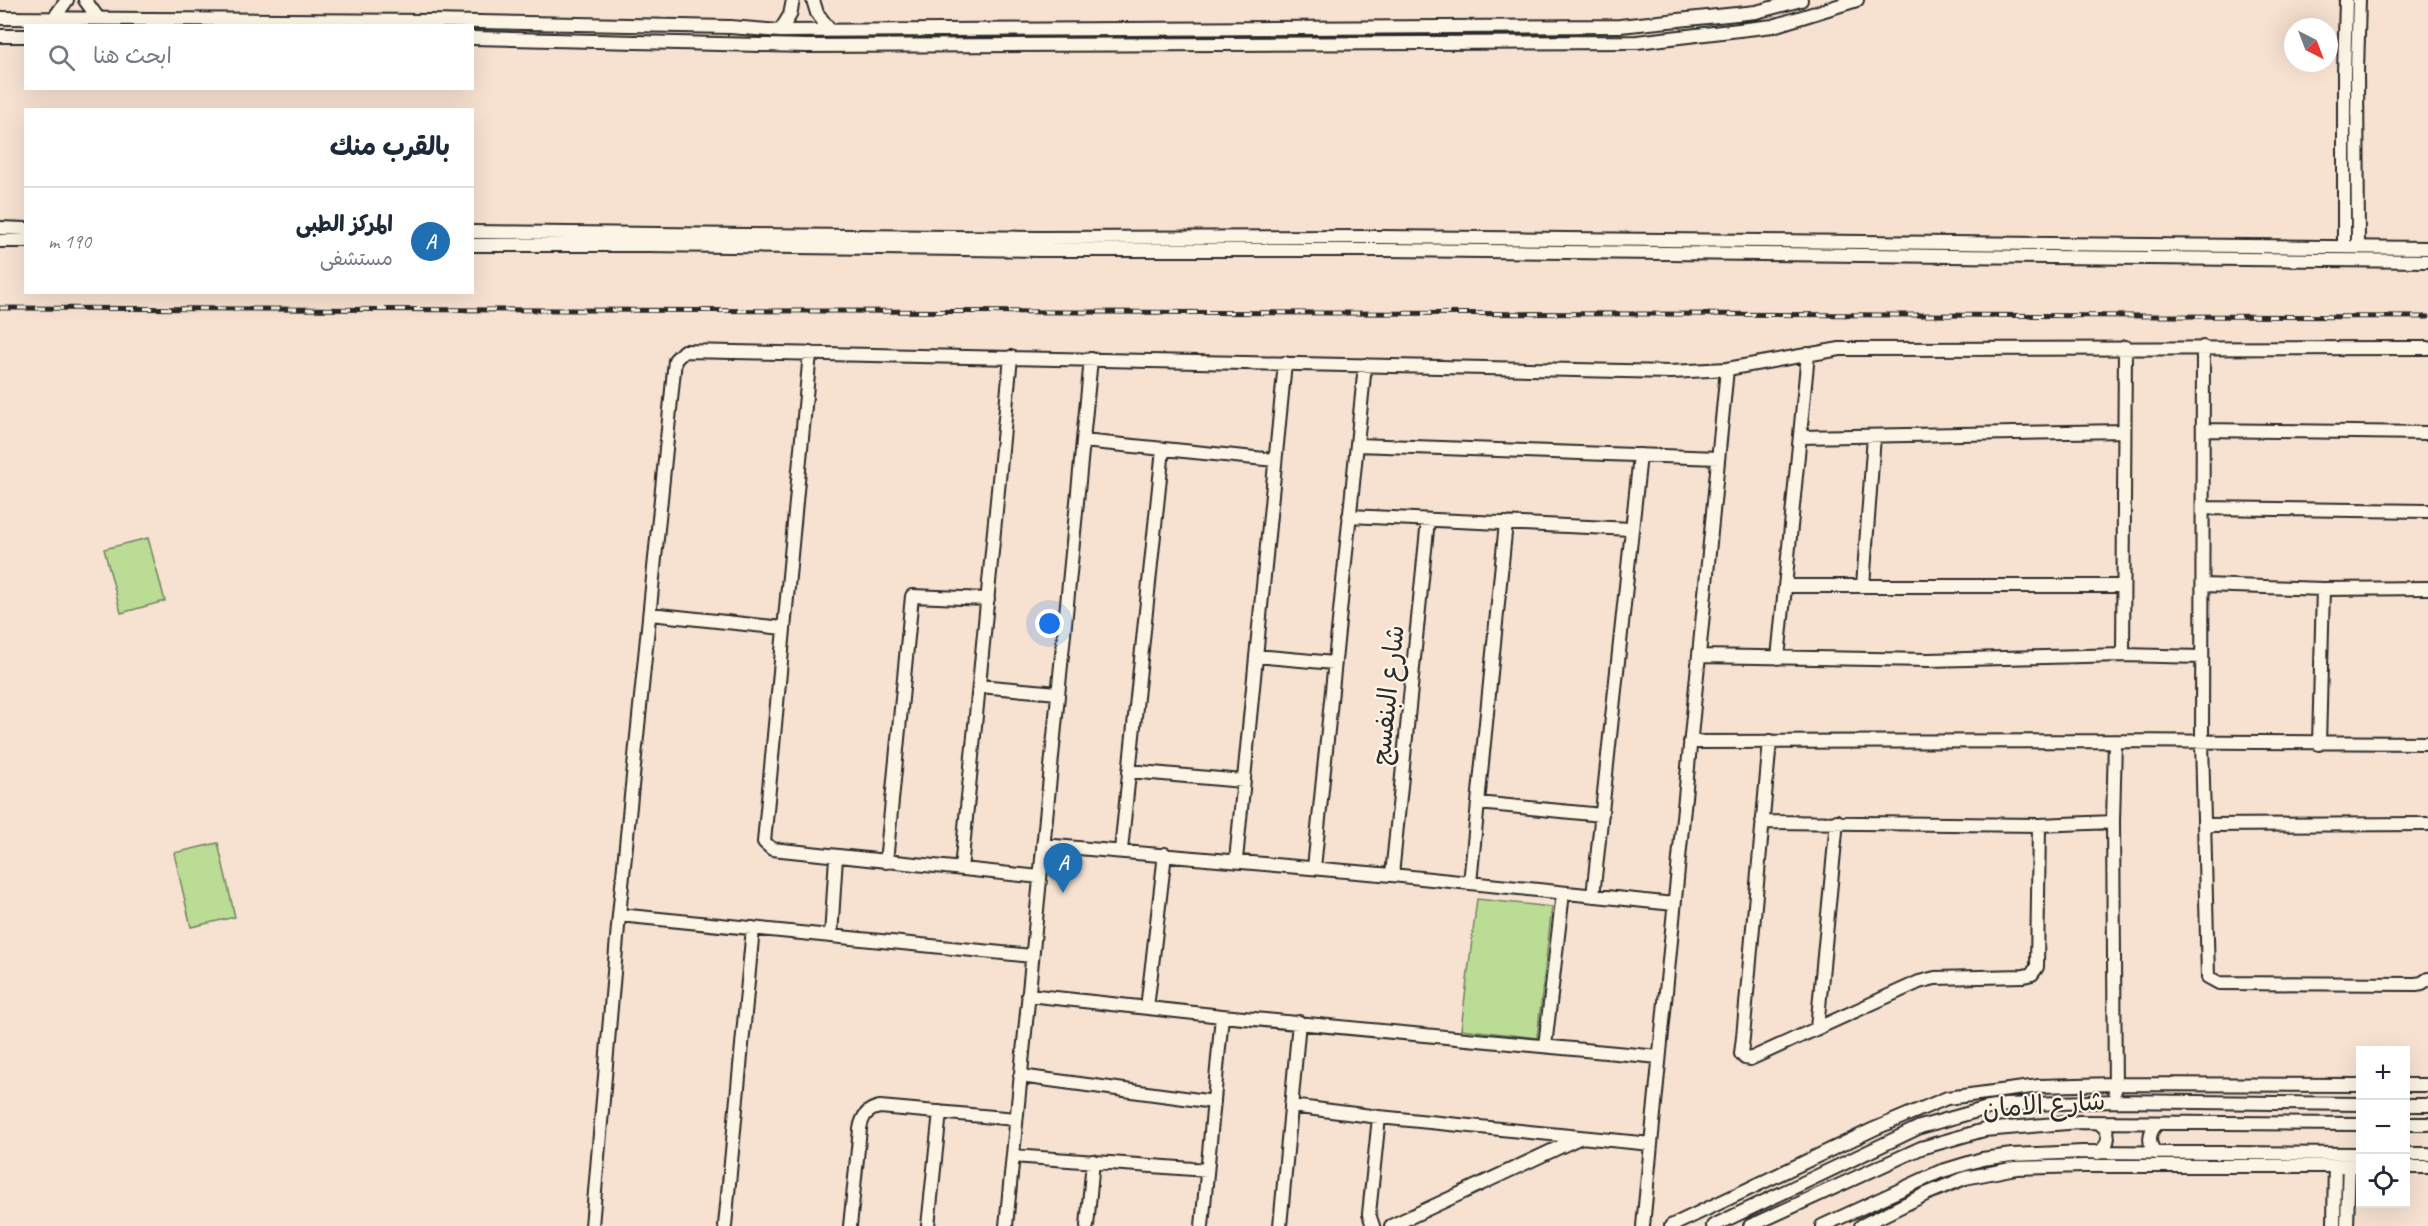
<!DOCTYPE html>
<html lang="ar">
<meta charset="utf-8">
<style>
:root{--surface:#fff;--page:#f2f2f3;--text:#1f2937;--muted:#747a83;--line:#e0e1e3;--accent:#1f6fb2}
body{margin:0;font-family:Caveat,"Playpen Sans Arabic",sans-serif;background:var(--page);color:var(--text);direction:rtl}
.controls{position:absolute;right:18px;bottom:18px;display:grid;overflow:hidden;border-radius:0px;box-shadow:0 6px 24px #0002}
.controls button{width:54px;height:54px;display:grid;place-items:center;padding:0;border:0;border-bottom:2px solid var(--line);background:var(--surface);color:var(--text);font:30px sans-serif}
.compass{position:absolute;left:2284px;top:18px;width:54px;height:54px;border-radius:50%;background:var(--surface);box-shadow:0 6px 24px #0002;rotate:138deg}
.you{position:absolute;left:1050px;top:624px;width:21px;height:21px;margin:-15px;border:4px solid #fff;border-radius:50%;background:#1a73e8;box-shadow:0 0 0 9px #1a73e833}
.badge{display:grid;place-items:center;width:39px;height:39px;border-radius:50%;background:var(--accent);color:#fff;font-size:20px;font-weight:700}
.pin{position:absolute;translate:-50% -50px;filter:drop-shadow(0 2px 3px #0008)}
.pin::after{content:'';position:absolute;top:32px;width:21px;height:18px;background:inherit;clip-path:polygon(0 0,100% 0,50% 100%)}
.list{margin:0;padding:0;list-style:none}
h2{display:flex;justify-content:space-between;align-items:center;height:78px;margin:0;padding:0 24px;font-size:26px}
h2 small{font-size:20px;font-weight:400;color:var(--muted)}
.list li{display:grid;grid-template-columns:39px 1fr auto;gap:18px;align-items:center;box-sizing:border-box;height:108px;padding:0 24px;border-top:2px solid var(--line)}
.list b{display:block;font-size:22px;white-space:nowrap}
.list p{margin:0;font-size:20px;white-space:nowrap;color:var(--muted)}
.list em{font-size:20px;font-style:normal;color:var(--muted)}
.icon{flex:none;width:33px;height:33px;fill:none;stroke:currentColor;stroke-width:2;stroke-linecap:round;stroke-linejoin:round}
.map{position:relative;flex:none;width:2428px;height:1226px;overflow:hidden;direction:ltr}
.search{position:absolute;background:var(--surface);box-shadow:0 6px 24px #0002;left:24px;top:24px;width:450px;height:66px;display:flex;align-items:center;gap:15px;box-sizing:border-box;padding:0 21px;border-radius:0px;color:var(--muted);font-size:22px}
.panel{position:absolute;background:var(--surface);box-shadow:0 6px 24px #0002;left:24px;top:108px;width:450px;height:186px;border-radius:0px;direction:rtl}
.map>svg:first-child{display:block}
.green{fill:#badc95;stroke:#728460;stroke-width:1.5}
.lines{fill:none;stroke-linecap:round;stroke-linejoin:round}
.minor-casing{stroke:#2b2b2b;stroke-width:16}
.minor{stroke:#fcf5e5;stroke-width:12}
.rail-casing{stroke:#2b2b2b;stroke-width:5}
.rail{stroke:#fcf5e5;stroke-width:3;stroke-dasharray:9;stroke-linecap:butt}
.labels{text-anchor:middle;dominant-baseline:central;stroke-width:4.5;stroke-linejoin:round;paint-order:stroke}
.street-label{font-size:26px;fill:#2b2b2b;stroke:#fcf5e5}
</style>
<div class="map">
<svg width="2428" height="1226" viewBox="0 0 2428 1226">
<rect width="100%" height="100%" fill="#f7e2d1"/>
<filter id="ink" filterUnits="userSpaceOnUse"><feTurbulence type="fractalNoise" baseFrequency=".0167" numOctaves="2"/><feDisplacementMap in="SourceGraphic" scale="12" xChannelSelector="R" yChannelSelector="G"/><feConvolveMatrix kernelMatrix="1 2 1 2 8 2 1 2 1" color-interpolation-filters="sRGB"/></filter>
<g filter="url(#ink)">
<path class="green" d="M 148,538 L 165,601 L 121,613 L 104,549 Z
M 218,843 L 235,917 L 191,927 L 174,853 Z
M 1477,899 L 1552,907 L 1537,1038 L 1461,1029 Z"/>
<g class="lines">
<g class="minor-casing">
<path id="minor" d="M 85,0 L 98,18
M 813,0 L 817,13 L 829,29
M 0,18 L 428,21 L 730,27 L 780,31 L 1620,26 L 1756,12 L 1801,0
M 54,18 L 67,0
M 780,31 L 790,15 L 793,0
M 0,36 L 26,36
M 472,38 L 806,46 L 1637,42 L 1773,26 L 1857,0
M 0,228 L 26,229
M 472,232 L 1039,238 L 1382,237 L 2428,248
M 0,241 L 26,241
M 472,245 L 647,245 L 1039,250 L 1385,250 L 2428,261
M 2344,247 L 2344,73 L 2346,0
M 2358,247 L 2357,71 L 2359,0
M 2203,347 L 2202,742 L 2208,977 L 2219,983 L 2416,984 L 2422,983 L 2428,979
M 810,353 L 764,842 L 772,849 L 1040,877
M 2203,430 L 2428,433
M 1800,437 L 2124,431
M 1083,441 L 1275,460
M 1357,445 L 1718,458
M 2203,508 L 2428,511
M 1349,516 L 1632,529
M 2203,585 L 2323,589 L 2428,588
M 1785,586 L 2123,586
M 1863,586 L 1874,436
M 650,614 L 783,628
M 2123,655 L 2125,347
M 1256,656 L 1334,663
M 1699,656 L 1929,660 L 2123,655 L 2201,657
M 1778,658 L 1808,354
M 979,686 L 1058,693
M 1770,741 L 1743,1037 L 1741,1054 L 1745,1058 L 1750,1059 L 1919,982 L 1935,978 L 2024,976 L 2032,974 L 2037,967 L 2039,825
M 1690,742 L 2115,741 L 2428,743
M 2319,744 L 2323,589
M 1129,771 L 1243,781
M 1478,803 L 1602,815
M 1762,822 L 2039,825 L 2113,822
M 2205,825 L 2428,824
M 1043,845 L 1392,875 L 1674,904
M 1121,850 L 1163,449
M 1236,860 L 1285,363
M 886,862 L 912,596 L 988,599
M 1314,868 L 1365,365
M 961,869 L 1011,357
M 1392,875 L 1428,520
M 1470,883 L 1506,523
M 1593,896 L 1640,455
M 619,915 L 1032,956
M 831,936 L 836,857
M 1028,995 L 1222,1016 L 1659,1057
M 1147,1008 L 1165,854
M 1817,1028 L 1837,821
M 1545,1046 L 1563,893
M 1020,1076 L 1214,1102
M 2406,1085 L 2428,1085
M 2115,1091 L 2113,822 L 2115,741
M 2406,1105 L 2428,1105
M 1291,1106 L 1379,1117 L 1651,1144
M 2406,1124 L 2428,1124
M 2098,1153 C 2111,1144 2111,1131 2099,1123
M 2156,1153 C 2148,1144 2148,1133 2157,1124
M 2406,1154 L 2428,1154
M 1013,1156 L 1207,1170
M 2406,1167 L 2428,1167
M 592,1226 L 619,915 L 675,360 L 684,351 L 1671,372 L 1727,369 L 1840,349 L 2428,348
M 725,1226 L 753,928
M 850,1226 L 860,1129 C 862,1117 867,1109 880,1107 L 1016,1119
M 928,1226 L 940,1112
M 1006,1226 L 1091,359
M 1087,1226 L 1093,1161
M 1202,1226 L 1222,1016
M 1280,1226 L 1299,1022
M 1373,1226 L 1369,1214 L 1379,1117
M 1391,1226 L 1579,1138
M 1643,1226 L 1727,369
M 1671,1226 L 1874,1129 L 1947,1098 L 2039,1086 L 2115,1084 L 2360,1085
M 1713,1226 L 1920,1127 L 1984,1109 L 2006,1105 L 2115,1101 L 2360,1104
M 1750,1226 L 1921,1148 L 1984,1130 L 2080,1122 L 2360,1124
M 1822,1226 L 1939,1172 L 1982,1159 L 2012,1155 L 2083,1152 L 2360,1154
M 1861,1226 L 1926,1194 L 1965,1178 L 2016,1168 L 2084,1166 L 2360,1166
M 2334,1226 L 2335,1158
M 2347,1226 L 2349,1158"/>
</g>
<use href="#minor" class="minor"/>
<g class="rail-casing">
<path id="rail" d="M 0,308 L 2428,317"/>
</g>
<use href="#rail" class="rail"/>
</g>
</g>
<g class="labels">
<g class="street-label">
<text transform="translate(1388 695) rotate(-84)">شارع البنفسج</text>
<text transform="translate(2044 1105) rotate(-4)">شارع الامان</text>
</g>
</g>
</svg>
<div class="controls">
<button>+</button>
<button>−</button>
<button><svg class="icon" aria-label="locate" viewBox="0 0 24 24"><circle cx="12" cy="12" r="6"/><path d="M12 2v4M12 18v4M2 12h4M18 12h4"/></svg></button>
</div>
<svg class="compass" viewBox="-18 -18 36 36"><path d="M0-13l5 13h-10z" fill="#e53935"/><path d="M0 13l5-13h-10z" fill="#747a83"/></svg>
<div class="you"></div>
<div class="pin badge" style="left:1063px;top:893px">A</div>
<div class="search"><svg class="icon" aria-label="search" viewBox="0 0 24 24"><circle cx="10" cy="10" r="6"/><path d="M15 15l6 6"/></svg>ابحث هنا</div>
<section class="panel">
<h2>بالقرب منك<small></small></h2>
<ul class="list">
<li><span class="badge">A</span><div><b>المركز الطبى</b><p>مستشفى</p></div><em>190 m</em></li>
</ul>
</section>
</div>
